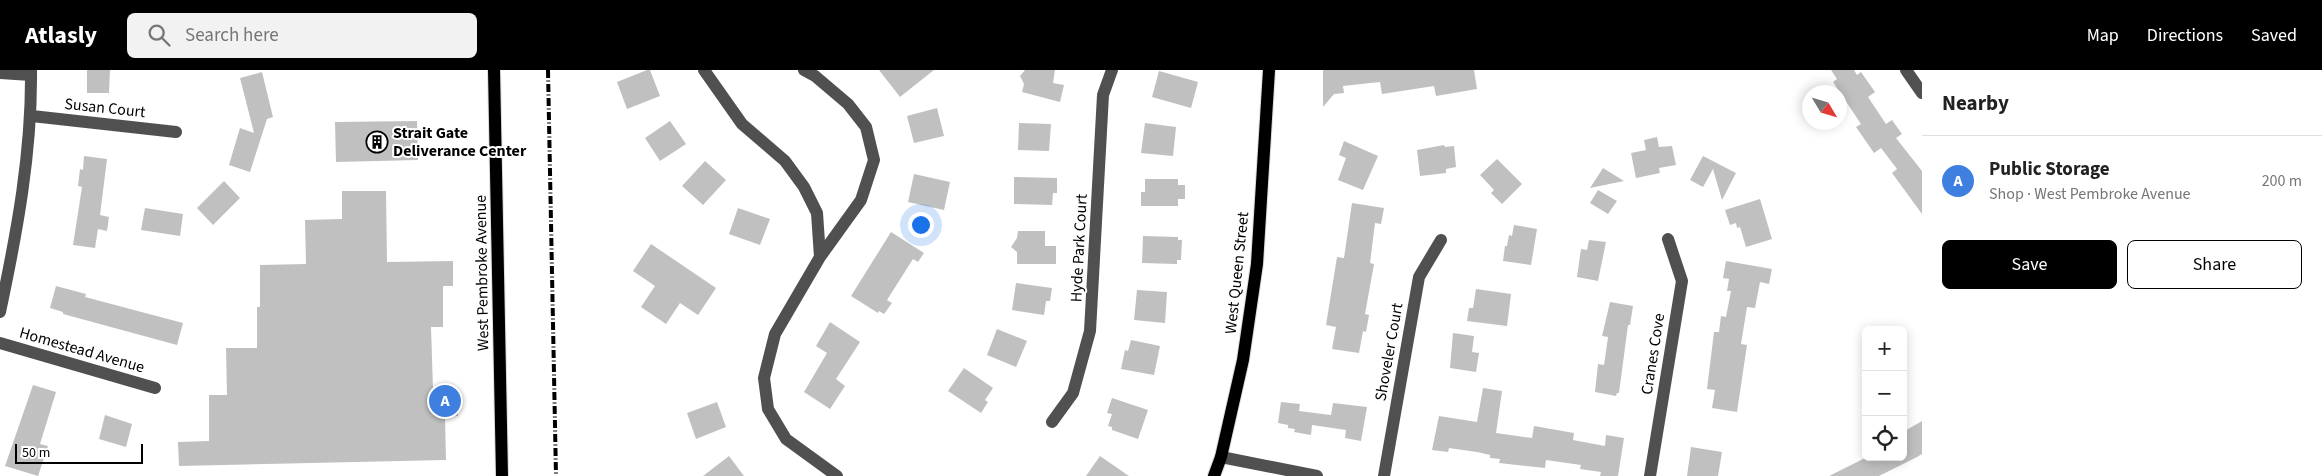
<!DOCTYPE html>
<meta charset="utf-8">
<style>
:root{--surface:#fff;--page:#f2f2f2;--text:#222;--muted:#767676;--line:#e0e0e0;--accent:#000}
body{margin:0;font-family:"Source Sans 3",sans-serif;background:var(--page);color:var(--text)}
.controls{position:absolute;right:15px;bottom:15px;display:grid;overflow:hidden;border-radius:8px;box-shadow:0 2px 12px #0003}
.controls button{width:45px;height:45px;display:grid;place-items:center;padding:0;border:0;border-bottom:1px solid var(--line);background:var(--surface);color:var(--text);font:25px sans-serif}
.compass{position:absolute;left:1802px;top:15px;width:45px;height:45px;border-radius:50%;background:var(--surface);box-shadow:0 2px 12px #0003;rotate:128deg}
.scale{position:absolute;left:15px;bottom:12px;width:128px;box-sizing:border-box;padding-left:5px;border:2px solid #000;border-top:0;font-size:14px;line-height:18px;white-space:nowrap;color:#000;-webkit-text-stroke:4px #fff;paint-order:stroke}
.you{position:absolute;left:920px;top:154px;width:18px;height:18px;margin:-12px;border:4px solid #fff;border-radius:50%;background:#1a73e8;box-shadow:0 0 0 8px #1a73e833}
.badge{display:grid;place-items:center;width:32px;height:32px;border-radius:50%;background:var(--accent);color:#fff;font-size:16px;font-weight:700}
.pin{position:absolute;translate:-50% -50%;border:2px solid #fff;box-shadow:0 1px 5px #0006}
.list{margin:0;padding:0;list-style:none}
h2{display:flex;justify-content:space-between;align-items:center;height:65px;margin:0;padding:0 20px;font-size:21px}
h2 small{font-size:16px;font-weight:400;color:var(--muted)}
.list li{display:grid;grid-template-columns:32px 1fr auto;gap:15px;align-items:center;box-sizing:border-box;height:90px;padding:0 20px;border-top:1px solid var(--line)}
.list b{display:block;font-size:19px;white-space:nowrap}
.list p{margin:0;font-size:16px;white-space:nowrap;color:var(--muted)}
.list em{font-size:16px;font-style:normal;color:var(--muted)}
.actions{display:flex;gap:10px;padding:15px 20px}
.actions a{flex:1;padding:11px 0;border:1px solid var(--accent);border-radius:8px;text-align:center;font-size:18px;color:var(--accent)}
.actions .main{background:var(--accent);color:#fff}
.icon{flex:none;width:28px;height:28px;fill:none;stroke:currentColor;stroke-width:2;stroke-linecap:round;stroke-linejoin:round}
.map{position:relative;flex:none;width:1922px;height:406px;overflow:hidden}
header{display:flex;align-items:center;gap:30px;box-sizing:border-box;height:70px;padding:0 25px;background:var(--accent);color:#fff}
header strong{font-size:24px}
nav{display:flex;gap:28px;margin-inline-start:auto;font-size:18px}
.search{width:350px;height:45px;background:var(--page);display:flex;align-items:center;gap:12px;box-sizing:border-box;padding:0 18px;border-radius:8px;color:var(--muted);font-size:19px}
main{display:flex}
aside{flex:1;background:var(--surface)}
.map>svg:first-child{display:block}
.building{fill:#c0c0c0}
.lines{fill:none;stroke-linecap:round;stroke-linejoin:round}
.major-casing{stroke:#dbdbdb;stroke-width:14}
.minor{stroke:#505050;stroke-width:12}
.major{stroke:#000;stroke-width:12}
.rail{stroke:#000;stroke-width:4;stroke-dasharray:8 2.5 1 2.5;stroke-linecap:butt}
.labels{text-anchor:middle;dominant-baseline:central;stroke-width:4;stroke-linejoin:round;paint-order:stroke}
.street-label{font-size:16px;fill:#000;stroke:#fff}
.poi-label{font-size:16px;font-weight:bold;fill:#000;stroke:#fff;text-anchor:start}
</style>
<header>
<strong>Atlasly</strong>
<div class="search"><svg class="icon" aria-label="search" viewBox="0 0 24 24"><circle cx="10" cy="10" r="6"/><path d="M15 15l6 6"/></svg>Search here</div>
<nav><a>Map</a><a>Directions</a><a>Saved</a></nav>
</header>
<main>
<div class="map">
<svg width="1922" height="406" viewBox="0 0 1922 406">
<rect width="100%" height="100%" fill="#fff"/>
<path class="building" d="M 87,0 L 110,0 L 109,23 L 87,23 Z
M 647,0 L 650,0 L 660,26 L 627,39 L 617,12 Z
M 879,0 L 934,0 L 900,27 Z
M 1025,0 L 1055,0 L 1053,13 L 1064,15 L 1060,32 L 1022,22 L 1024,14 L 1020,6 Z
M 1323,0 L 1474,0 L 1477,19 L 1436,26 L 1434,16 L 1382,24 L 1380,12 L 1343,16 L 1344,23 L 1334,24 L 1323,37 Z
M 1831,0 L 1854,0 L 1857,5 L 1861,2 L 1875,22 L 1868,27 L 1886,54 L 1892,50 L 1902,64 L 1896,68 L 1922,101 L 1922,144 L 1892,103 L 1897,99 L 1881,78 L 1874,83 L 1856,57 L 1861,54 L 1833,12 L 1837,9 Z
M 1159,1 L 1198,12 L 1191,38 L 1152,27 Z
M 262,2 L 273,47 L 267,49 L 250,102 L 229,95 L 240,58 L 254,63 L 240,8 Z
M 937,38 L 944,66 L 914,73 L 907,46 Z
M 417,51 L 418,90 L 336,92 L 335,52 Z
M 670,51 L 686,74 L 660,91 L 645,68 Z
M 1019,53 L 1051,54 L 1049,81 L 1018,80 Z
M 1145,53 L 1176,57 L 1173,86 L 1141,83 Z
M 1657,67 L 1659,77 L 1672,76 L 1676,95 L 1659,98 L 1660,103 L 1636,108 L 1631,83 L 1646,80 L 1644,70 Z
M 1344,71 L 1378,86 L 1363,120 L 1338,110 L 1346,88 L 1339,85 Z
M 1444,75 L 1445,77 L 1454,76 L 1456,97 L 1446,99 L 1446,103 L 1420,106 L 1417,80 Z
M 84,86 L 107,89 L 100,145 L 109,147 L 107,161 L 98,159 L 95,178 L 73,175 L 82,117 L 78,116 L 80,99 L 83,100 Z
M 1703,86 L 1736,103 L 1722,130 L 1713,99 L 1703,117 L 1690,110 Z
M 1497,89 L 1522,114 L 1502,134 L 1491,123 L 1494,120 L 1480,105 Z
M 705,91 L 726,110 L 703,135 L 682,116 Z
M 1603,98 L 1624,111 L 1590,118 Z
M 914,104 L 950,112 L 944,140 L 908,132 Z
M 1014,107 L 1057,108 L 1057,123 L 1053,123 L 1052,135 L 1014,134 Z
M 1145,109 L 1178,109 L 1178,115 L 1185,115 L 1185,129 L 1178,129 L 1178,136 L 1141,136 L 1141,122 L 1145,122 Z
M 224,111 L 240,128 L 213,155 L 197,138 Z
M 1598,120 L 1617,131 L 1608,144 L 1590,133 Z
M 342,121 L 386,121 L 387,192 L 453,191 L 453,216 L 443,216 L 443,257 L 431,257 L 433,319 L 458,318 L 458,346 L 445,347 L 446,390 L 179,396 L 178,372 L 209,371 L 209,325 L 227,325 L 226,278 L 257,278 L 257,237 L 260,237 L 260,195 L 306,194 L 305,150 L 342,149 Z
M 1760,129 L 1772,169 L 1746,177 L 1740,157 L 1737,158 L 1736,153 L 1730,155 L 1725,140 Z
M 1352,133 L 1384,138 L 1381,154 L 1375,153 L 1370,193 L 1374,194 L 1365,244 L 1369,245 L 1366,262 L 1363,261 L 1359,283 L 1332,279 L 1336,257 L 1326,255 L 1337,187 L 1344,188 Z
M 145,138 L 183,144 L 180,166 L 141,160 Z
M 738,138 L 770,149 L 760,175 L 729,164 Z
M 1514,155 L 1537,159 L 1531,195 L 1503,191 L 1505,176 L 1507,176 L 1509,165 L 1512,166 Z
M 1018,161 L 1045,161 L 1045,176 L 1056,176 L 1056,194 L 1017,194 L 1017,182 L 1011,177 L 1017,168 Z
M 891,162 L 924,183 L 918,192 L 913,189 L 887,230 L 892,233 L 884,244 L 879,241 L 878,243 L 851,226 Z
M 1143,166 L 1178,167 L 1178,170 L 1182,170 L 1181,190 L 1177,190 L 1177,194 L 1142,193 Z
M 1589,170 L 1606,172 L 1598,211 L 1577,207 L 1581,179 L 1587,180 Z
M 651,174 L 716,218 L 698,245 L 680,233 L 666,254 L 641,237 L 655,216 L 633,201 Z
M 1726,191 L 1772,199 L 1769,214 L 1760,212 L 1755,238 L 1747,237 L 1741,274 L 1747,275 L 1737,342 L 1712,338 L 1715,320 L 1707,319 L 1714,262 L 1719,262 L 1721,246 L 1726,247 L 1731,221 L 1727,221 L 1729,209 L 1723,208 Z
M 1016,213 L 1052,218 L 1050,231 L 1046,231 L 1044,245 L 1012,240 Z
M 56,216 L 86,224 L 85,227 L 183,253 L 177,275 L 63,244 L 63,242 L 50,238 Z
M 1476,219 L 1511,224 L 1507,256 L 1467,251 L 1469,238 L 1473,238 Z
M 1137,220 L 1167,222 L 1165,253 L 1134,250 Z
M 1610,232 L 1633,236 L 1630,255 L 1628,255 L 1619,323 L 1617,323 L 1616,326 L 1595,322 L 1598,294 L 1604,295 L 1608,267 L 1602,266 Z
M 830,252 L 860,272 L 836,309 L 845,316 L 830,339 L 804,322 L 827,283 L 816,276 Z
M 997,259 L 1027,271 L 1016,297 L 987,285 Z
M 1453,263 L 1474,266 L 1472,282 L 1479,283 L 1476,302 L 1450,298 Z
M 1131,270 L 1160,276 L 1154,305 L 1121,299 L 1125,280 L 1128,281 Z
M 964,298 L 993,318 L 985,330 L 988,332 L 981,343 L 948,321 Z
M 33,315 L 56,322 L 40,374 L 48,376 L 38,406 L 5,396 Z
M 1483,318 L 1502,321 L 1496,363 L 1532,368 L 1534,356 L 1574,363 L 1573,370 L 1605,376 L 1606,365 L 1624,368 L 1618,406 L 1600,406 L 1601,402 L 1580,399 L 1581,395 L 1546,390 L 1545,398 L 1499,393 L 1500,389 L 1490,388 L 1490,385 L 1477,382 L 1449,378 L 1448,382 L 1432,380 L 1439,346 L 1477,352 Z
M 1112,328 L 1148,340 L 1138,369 L 1112,360 L 1112,357 L 1108,356 L 1112,344 L 1107,343 Z
M 717,332 L 726,357 L 696,369 L 687,343 Z
M 1281,332 L 1300,334 L 1299,341 L 1331,345 L 1333,333 L 1367,337 L 1361,371 L 1345,368 L 1346,360 L 1312,355 L 1311,365 L 1294,362 L 1295,359 L 1288,358 L 1288,355 L 1278,353 Z
M 105,345 L 132,354 L 126,377 L 99,369 Z
M 1922,351 L 1922,384 L 1917,387 L 1879,406 L 1829,406 L 1867,387 L 1903,387 L 1903,362 Z
M 1691,377 L 1722,382 L 1718,406 L 1687,406 Z
M 729,386 L 744,406 L 703,406 Z
M 1100,386 L 1129,406 L 1086,406 Z"/>
<g class="lines">
<g class="major-casing">
<path id="major" d="M 494,0 L 502,406
M 1214,406 L 1221,387 L 1243,290 L 1257,194 L 1269,0"/>
</g>
<path class="minor" d="M 704,0 L 742,54 L 785,91 L 804,117 L 817,143 L 820,187
M 804,0 L 815,6 L 848,34 L 866,57 L 874,90 L 861,130 L 820,187 L 775,264 L 764,308 L 768,339 L 786,369 L 837,406
M 1906,0 L 1922,23
M 0,3 L 31,5
M 32,46 L 176,62
M 0,242 C 17,162 32,82 31,0
M 0,273 L 155,318
M 1052,352 L 1073,323 L 1090,261 L 1103,25 L 1112,0
M 1221,387 L 1317,406
M 1384,406 L 1419,207 L 1441,170
M 1650,406 L 1682,211 L 1668,169"/>
<use href="#major" class="major"/>
<path class="rail" d="M 548,0 L 556,406"/>
</g>
<defs>
<g id="building-ring" transform="scale(1.125)"><circle r="9.5" fill="#fff" stroke="#000" stroke-width="1.5"/><path d="M-4-6H4V6H1V3H-1V6H-4ZM-2.5-4.3h1.7v1.8h-1.7ZM.8-4.3h1.7v1.8H.8ZM-2.5-1h1.7V.8h-1.7ZM.8-1h1.7V.8H.8Z" fill="#000"/></g>
</defs>
<g fill-rule="evenodd">
<use href="#building-ring" x="377" y="72"/>
</g>
<g class="labels">
<g class="street-label">
<text transform="translate(105 38) rotate(6)">Susan Court</text>
<text transform="translate(1079 178) rotate(-87)">Hyde Park Court</text>
<text transform="translate(482 203) rotate(-91)">West Pembroke Avenue</text>
<text transform="translate(1237 203) rotate(-84)">West Queen Street</text>
<text transform="translate(82 280) rotate(16)">Homestead Avenue</text>
<text transform="translate(1389 282) rotate(-80)">Shoveler Court</text>
<text transform="translate(1653 284) rotate(-81)">Cranes Cove</text>
</g>
<g class="poi-label">
<text x="393" y="63">Strait Gate<tspan x="393" dy="18">Deliverance Center</tspan></text>
</g>
</g>
</svg>
<div class="controls">
<button>+</button>
<button>−</button>
<button><svg class="icon" aria-label="locate" viewBox="0 0 24 24"><circle cx="12" cy="12" r="6"/><path d="M12 2v4M12 18v4M2 12h4M18 12h4"/></svg></button>
</div>
<svg class="compass" viewBox="-18 -18 36 36"><path d="M0-13l5 13h-10z" fill="#e53935"/><path d="M0 13l5-13h-10z" fill="#767676"/></svg>
<div class="scale">50 m</div>
<div class="you"></div>
<div class="pin badge" style="left:445px;top:331px;background:#3f7fe0">A</div>
</div>
<aside>
<h2>Nearby<small></small></h2>
<ul class="list">
<li><span class="badge" style="background:#3f7fe0">A</span><div><b>Public Storage</b><p>Shop · West Pembroke Avenue</p></div><em>200 m</em></li>
</ul>
<div class="actions"><a class="main">Save</a><a>Share</a></div>
</aside>
</main>
